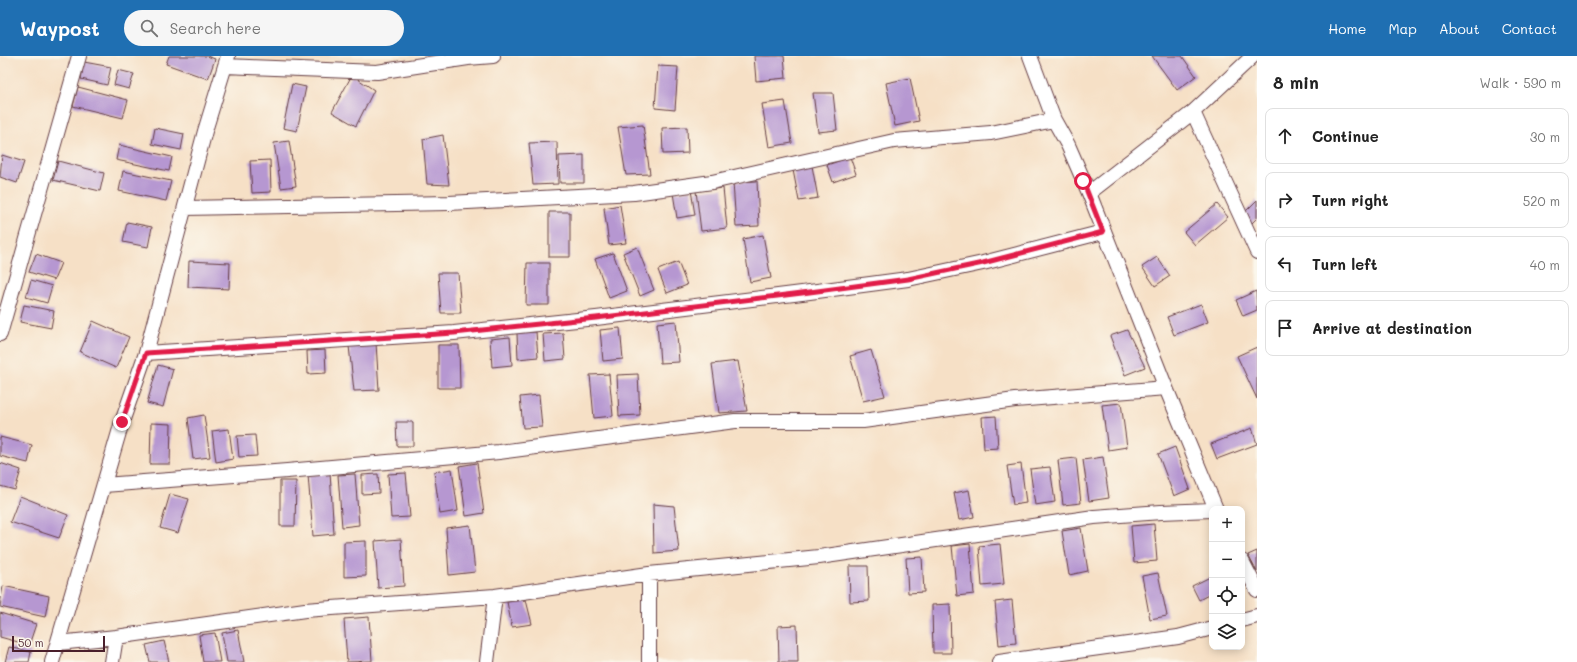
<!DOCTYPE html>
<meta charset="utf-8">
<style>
:root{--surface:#fff;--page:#f6f6f6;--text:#222;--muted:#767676;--line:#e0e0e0;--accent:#1f6fb2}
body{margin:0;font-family:Mali,sans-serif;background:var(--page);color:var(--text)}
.controls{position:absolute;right:12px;bottom:12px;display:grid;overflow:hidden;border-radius:8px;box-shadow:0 2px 10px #0003}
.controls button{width:36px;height:36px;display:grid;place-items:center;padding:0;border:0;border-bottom:1px solid var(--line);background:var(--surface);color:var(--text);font:20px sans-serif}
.scale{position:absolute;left:12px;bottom:10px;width:93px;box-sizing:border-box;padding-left:4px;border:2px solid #4a1f2b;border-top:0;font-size:11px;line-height:14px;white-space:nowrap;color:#4a1f2b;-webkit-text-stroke:3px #fbf7ec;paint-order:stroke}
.stop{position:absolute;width:12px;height:12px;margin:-9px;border:3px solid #e11d48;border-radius:50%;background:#fff}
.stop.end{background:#e11d48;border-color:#fff;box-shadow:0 1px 4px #0008}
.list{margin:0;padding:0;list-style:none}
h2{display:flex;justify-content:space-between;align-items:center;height:52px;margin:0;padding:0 16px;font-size:17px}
h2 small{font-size:13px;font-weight:400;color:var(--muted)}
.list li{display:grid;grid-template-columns:26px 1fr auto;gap:12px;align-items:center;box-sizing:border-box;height:56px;margin:0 8px 8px;padding:0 8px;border:1px solid var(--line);border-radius:8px}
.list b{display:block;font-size:15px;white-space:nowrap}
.list em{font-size:13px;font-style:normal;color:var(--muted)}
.icon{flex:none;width:22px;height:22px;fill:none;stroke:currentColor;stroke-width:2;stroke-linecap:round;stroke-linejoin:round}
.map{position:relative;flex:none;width:1257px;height:606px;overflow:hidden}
header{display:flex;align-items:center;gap:24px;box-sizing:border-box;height:56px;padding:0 20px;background:var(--accent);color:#fff}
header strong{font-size:19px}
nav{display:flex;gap:22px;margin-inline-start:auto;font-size:14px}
.search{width:280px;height:36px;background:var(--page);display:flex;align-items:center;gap:10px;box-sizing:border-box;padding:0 14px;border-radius:22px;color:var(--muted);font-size:15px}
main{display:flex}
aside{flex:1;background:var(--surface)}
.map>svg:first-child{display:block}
.building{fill:#b697d1}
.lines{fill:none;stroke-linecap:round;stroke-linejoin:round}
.street-casing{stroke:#643c42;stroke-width:16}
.street{stroke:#fff;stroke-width:14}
.route{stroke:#e11d48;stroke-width:5}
</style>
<header>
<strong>Waypost</strong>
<div class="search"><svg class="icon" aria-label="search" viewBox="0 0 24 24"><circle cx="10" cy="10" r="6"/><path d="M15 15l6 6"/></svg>Search here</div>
<nav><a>Home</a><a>Map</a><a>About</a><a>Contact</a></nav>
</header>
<main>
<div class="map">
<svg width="1257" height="606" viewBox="0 0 1257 606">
<rect width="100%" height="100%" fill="#fbf7ec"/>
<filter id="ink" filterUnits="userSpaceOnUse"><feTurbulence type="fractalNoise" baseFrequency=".025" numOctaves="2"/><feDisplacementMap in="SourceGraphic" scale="8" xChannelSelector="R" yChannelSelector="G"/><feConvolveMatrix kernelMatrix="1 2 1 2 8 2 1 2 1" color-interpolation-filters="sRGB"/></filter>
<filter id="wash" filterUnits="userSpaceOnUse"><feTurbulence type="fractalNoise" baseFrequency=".012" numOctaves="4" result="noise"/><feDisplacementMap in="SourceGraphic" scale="16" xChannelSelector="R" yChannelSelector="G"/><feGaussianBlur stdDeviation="0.9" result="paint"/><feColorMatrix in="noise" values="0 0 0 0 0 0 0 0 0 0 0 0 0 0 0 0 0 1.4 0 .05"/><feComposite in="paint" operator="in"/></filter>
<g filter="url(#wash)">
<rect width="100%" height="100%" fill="#f6e0c6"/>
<g id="blocks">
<path class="building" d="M 169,0 L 207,0 L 215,3 L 208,23 L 166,8 Z
M 754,0 L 784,0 L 786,22 L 756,25 Z
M 1152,0 L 1182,0 L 1196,20 L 1177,34 Z
M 84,6 L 111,11 L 107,29 L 81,23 Z
M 658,10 L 678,11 L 675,54 L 655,52 Z
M 118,14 L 134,18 L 129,33 L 114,29 Z
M 352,19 L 374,34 L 356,70 L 332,56 Z
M 910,22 L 919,65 L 895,70 L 886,27 Z
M 292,28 L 306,31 L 297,75 L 283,72 Z
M 78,31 L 128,44 L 123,62 L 73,50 Z
M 813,37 L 833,37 L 837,74 L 818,76 Z
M 785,45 L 792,87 L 769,91 L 762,48 Z
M 643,69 L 650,118 L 626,119 L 618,71 Z
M 687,71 L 688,97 L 663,98 L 662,72 Z
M 155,72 L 184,78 L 181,94 L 152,88 Z
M 443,79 L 449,129 L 427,128 L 423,83 Z
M 289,85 L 296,130 L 281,132 L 274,87 Z
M 557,86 L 558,128 L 533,129 L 529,87 Z
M 119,89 L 172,101 L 169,115 L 116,104 Z
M 2,99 L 24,106 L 17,127 L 0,121 Z
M 584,99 L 584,127 L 560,127 L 559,100 Z
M 850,101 L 856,118 L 833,126 L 827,109 Z
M 270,104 L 271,136 L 252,137 L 250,105 Z
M 58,105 L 104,117 L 100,135 L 53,124 Z
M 812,110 L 818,142 L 799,145 L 793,114 Z
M 123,115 L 171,125 L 166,145 L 119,135 Z
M 757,125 L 759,170 L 736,171 L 733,126 Z
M 723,132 L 727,172 L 701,175 L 696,135 Z
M 691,134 L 695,159 L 677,162 L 673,137 Z
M 1257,144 L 1257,162 L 1251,168 L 1242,159 Z
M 1217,148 L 1228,161 L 1195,189 L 1184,176 Z
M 620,149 L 626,187 L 609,189 L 604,152 Z
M 549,156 L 570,156 L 570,201 L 549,201 Z
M 127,166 L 152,171 L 148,191 L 123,186 Z
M 763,179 L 771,222 L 750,226 L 743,183 Z
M 637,191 L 654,234 L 640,240 L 623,197 Z
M 613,197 L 627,235 L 609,242 L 595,203 Z
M 36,198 L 61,207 L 54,224 L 29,216 Z
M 1157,201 L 1170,220 L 1155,230 L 1142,211 Z
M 189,205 L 230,207 L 229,233 L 188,231 Z
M 678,206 L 687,229 L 667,237 L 658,214 Z
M 527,207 L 549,207 L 549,249 L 526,249 Z
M 438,217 L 458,217 L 461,257 L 441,257 Z
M 31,224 L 52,230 L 47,247 L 26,241 Z
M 1256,235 L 1257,254 L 1243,260 L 1236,244 Z
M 1201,248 L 1208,266 L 1174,279 L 1167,261 Z
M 24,249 L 54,255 L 51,272 L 20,266 Z
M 93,265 L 129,281 L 116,312 L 80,296 Z
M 676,265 L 679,306 L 660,307 L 657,267 Z
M 620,272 L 623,303 L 603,305 L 600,274 Z
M 1127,274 L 1145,311 L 1125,319 L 1110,280 Z
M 536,276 L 538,301 L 518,303 L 517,277 Z
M 563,277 L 565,303 L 545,305 L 543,278 Z
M 510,281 L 512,309 L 492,311 L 490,283 Z
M 376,287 L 379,334 L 354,335 L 349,290 Z
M 438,289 L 459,289 L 460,332 L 438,332 Z
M 1257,291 L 1257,343 L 1237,300 Z
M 325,294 L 326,317 L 308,318 L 307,295 Z
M 871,294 L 885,340 L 863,345 L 850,300 Z
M 738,305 L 747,355 L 719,357 L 712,308 Z
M 158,309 L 173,313 L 163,351 L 147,347 Z
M 609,318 L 613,360 L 594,362 L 590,319 Z
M 638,318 L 640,359 L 619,360 L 617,319 Z
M 539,339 L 542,371 L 523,372 L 520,341 Z
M 1121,347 L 1127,391 L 1108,394 L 1102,349 Z
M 204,359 L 210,401 L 193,403 L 188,362 Z
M 996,360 L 998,392 L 984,393 L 982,361 Z
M 396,366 L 413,366 L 413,390 L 397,390 Z
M 151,367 L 171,368 L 170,408 L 150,408 Z
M 1252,372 L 1257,388 L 1217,403 L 1211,388 Z
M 229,373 L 233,403 L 216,406 L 212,375 Z
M 255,379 L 257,400 L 239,401 L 237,380 Z
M 0,381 L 32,389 L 28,407 L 0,400 Z
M 1175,391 L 1190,433 L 1174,440 L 1158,398 Z
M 1103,401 L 1109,442 L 1089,445 L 1083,404 Z
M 1076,402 L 1081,447 L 1063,449 L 1058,404 Z
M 0,407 L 21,414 L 15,434 L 0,430 Z
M 477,407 L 484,457 L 466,460 L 459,410 Z
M 1021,408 L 1026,447 L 1013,449 L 1007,410 Z
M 1050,411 L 1055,446 L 1035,449 L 1030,413 Z
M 452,413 L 458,455 L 440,458 L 434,416 Z
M 330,417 L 334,478 L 313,480 L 308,419 Z
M 406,417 L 410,461 L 391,462 L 388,418 Z
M 355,418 L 359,469 L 342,471 L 338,419 Z
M 378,418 L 379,437 L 362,438 L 362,419 Z
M 280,425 L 296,425 L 295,470 L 280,470 Z
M 969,434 L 974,461 L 959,464 L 954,437 Z
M 170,438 L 189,443 L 178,477 L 160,472 Z
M 20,440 L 68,459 L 59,482 L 10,466 Z
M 653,448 L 674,450 L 679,495 L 654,497 Z
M 1154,468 L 1157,505 L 1134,507 L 1131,470 Z
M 470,469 L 475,516 L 449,519 L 446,472 Z
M 1081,472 L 1088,515 L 1069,519 L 1062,475 Z
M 401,483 L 404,530 L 378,532 L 375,485 Z
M 366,485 L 366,520 L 344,521 L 344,486 Z
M 970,488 L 974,538 L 957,540 L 952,490 Z
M 1000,488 L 1004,528 L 982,530 L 979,490 Z
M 1257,495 L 1257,516 L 1248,499 Z
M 922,501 L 924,536 L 908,537 L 906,502 Z
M 849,510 L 868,510 L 869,545 L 850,546 Z
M 1158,517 L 1167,560 L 1150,563 L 1142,520 Z
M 1212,520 L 1212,537 L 1199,544 L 1192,530 Z
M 3,530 L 49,540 L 45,561 L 0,551 Z
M 526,544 L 532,568 L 512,571 L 507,546 Z
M 1012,544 L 1016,587 L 999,589 L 995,546 Z
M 950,548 L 951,597 L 933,597 L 932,549 Z
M 0,557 L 36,568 L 29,589 L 0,581 Z
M 369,561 L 372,605 L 347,606 L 344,563 Z
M 797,569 L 798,606 L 779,606 L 778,570 Z
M 238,574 L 244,606 L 227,606 L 222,577 Z
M 215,577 L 220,606 L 203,606 L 199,579 Z
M 164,585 L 169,606 L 150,606 L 146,589 Z
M 9,591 L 31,596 L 29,606 L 5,606 Z"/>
</g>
</g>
<g filter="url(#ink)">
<use href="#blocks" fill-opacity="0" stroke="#643c42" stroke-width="1"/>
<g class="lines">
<g class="street-casing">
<path id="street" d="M 1030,0 L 1054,64 L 1068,89 L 1089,137 L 1166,332 L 1216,453
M 225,10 L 377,16 L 468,2 L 493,0
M 1193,56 L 1257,196
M 1089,137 L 1193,56 L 1253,0
M 185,152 L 449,147 L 634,137 L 712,126 L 894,85 L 991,77 L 1054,64
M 0,278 L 79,0
M 146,297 L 454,277 L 596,262 L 802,237 L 908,223 L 983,207 L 1103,176
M 104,429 L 287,415 L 499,396 L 735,365 L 863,365 L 1015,344 L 1166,332
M 1242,505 L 1257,534
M 1242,564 L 1257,560
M 58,587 L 116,581 L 305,554 L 495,540 L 649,518 L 819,501 L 1094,461 L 1161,456 L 1212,454
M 52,606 L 122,366 L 146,297 L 205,75 L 228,0
M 112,606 L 116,581
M 487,606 L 495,540
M 649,606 L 649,518
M 999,606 L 1178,581 L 1212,572"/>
</g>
<use href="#street" class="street"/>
</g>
</g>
<g class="lines" filter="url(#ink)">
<path class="route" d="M 122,366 L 146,297 L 454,277 L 596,262 L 802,237 L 908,223 L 983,207 L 1103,176 L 1083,125"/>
</g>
</svg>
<div class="controls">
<button>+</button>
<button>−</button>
<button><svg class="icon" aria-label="locate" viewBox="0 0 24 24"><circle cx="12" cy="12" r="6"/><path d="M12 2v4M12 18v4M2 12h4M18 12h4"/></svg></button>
<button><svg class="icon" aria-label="layers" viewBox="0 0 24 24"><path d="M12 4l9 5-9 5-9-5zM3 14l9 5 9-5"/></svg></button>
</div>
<div class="scale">50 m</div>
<div class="stop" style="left:1083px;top:125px"></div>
<div class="stop end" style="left:122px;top:366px"></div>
</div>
<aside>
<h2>8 min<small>Walk · 590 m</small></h2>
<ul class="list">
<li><svg class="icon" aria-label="ahead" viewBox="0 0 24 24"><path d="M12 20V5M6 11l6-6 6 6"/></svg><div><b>Continue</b></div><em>30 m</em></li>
<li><svg class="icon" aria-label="right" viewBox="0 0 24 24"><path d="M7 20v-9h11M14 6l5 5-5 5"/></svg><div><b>Turn right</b></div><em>520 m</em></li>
<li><svg class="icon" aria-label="left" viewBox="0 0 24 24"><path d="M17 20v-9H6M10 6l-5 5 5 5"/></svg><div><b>Turn left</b></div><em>40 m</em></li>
<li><svg class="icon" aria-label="arrive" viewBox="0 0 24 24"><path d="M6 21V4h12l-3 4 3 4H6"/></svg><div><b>Arrive at destination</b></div></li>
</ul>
</aside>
</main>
